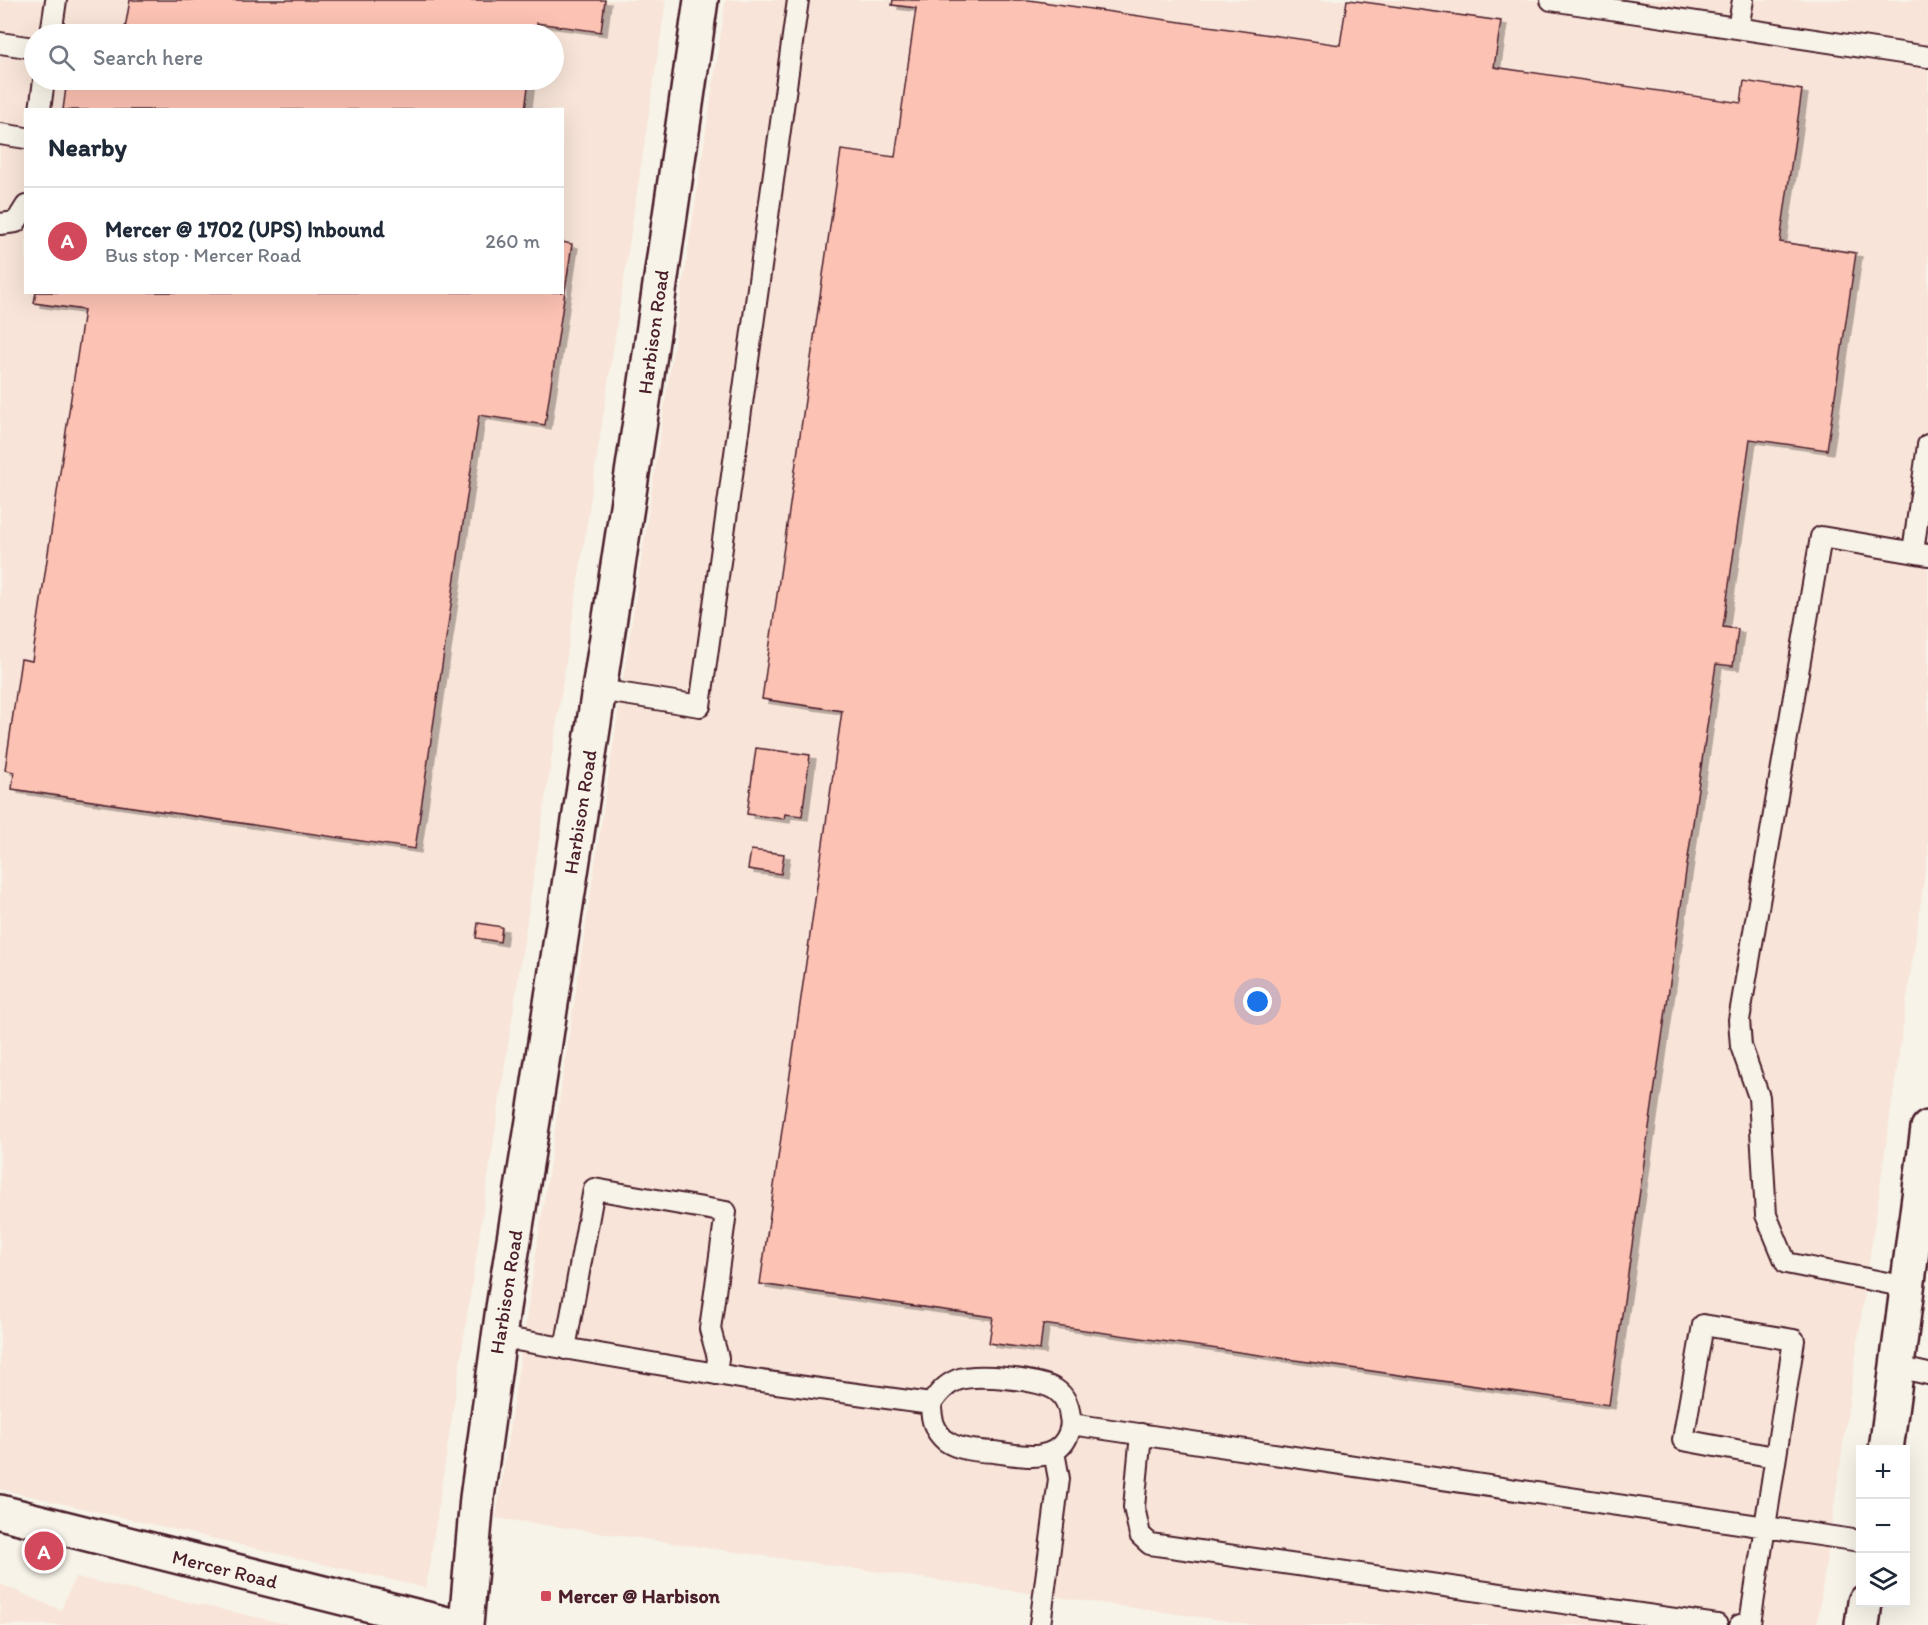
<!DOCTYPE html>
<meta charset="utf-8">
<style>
:root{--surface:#fff;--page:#f2f2f3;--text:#1f2937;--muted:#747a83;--line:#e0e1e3;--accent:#d1495b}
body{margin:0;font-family:Itim,sans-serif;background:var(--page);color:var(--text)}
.controls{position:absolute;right:18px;bottom:18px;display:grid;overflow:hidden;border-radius:0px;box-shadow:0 6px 24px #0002}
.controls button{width:54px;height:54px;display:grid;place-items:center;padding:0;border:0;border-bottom:2px solid var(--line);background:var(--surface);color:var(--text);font:30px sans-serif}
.you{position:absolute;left:1258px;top:1002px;width:21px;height:21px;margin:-15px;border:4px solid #fff;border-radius:50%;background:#1a73e8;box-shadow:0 0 0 9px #1a73e833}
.badge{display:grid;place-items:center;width:39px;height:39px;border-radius:50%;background:var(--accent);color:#fff;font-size:20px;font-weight:700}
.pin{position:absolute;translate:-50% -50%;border:3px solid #fff;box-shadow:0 2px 6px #0006}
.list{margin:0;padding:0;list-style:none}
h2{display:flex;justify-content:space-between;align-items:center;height:78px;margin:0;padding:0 24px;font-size:26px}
h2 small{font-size:20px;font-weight:400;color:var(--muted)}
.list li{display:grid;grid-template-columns:39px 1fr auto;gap:18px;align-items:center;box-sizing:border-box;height:108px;padding:0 24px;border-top:2px solid var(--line)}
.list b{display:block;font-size:22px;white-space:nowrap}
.list p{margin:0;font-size:20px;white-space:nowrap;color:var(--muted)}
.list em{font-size:20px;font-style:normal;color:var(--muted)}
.icon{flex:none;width:33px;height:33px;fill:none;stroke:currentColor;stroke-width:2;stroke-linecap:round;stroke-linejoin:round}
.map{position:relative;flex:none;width:1928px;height:1625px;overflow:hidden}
.search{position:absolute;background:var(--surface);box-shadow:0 6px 24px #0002;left:24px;top:24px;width:540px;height:66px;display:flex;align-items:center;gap:15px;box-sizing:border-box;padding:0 21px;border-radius:33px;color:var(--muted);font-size:22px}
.panel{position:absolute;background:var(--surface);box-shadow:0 6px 24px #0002;left:24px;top:108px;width:540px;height:186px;border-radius:0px}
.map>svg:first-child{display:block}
.built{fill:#f8e4d8;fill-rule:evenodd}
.building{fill:#fcc2b3;stroke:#4a1f2b;stroke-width:1.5;filter:url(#shadow)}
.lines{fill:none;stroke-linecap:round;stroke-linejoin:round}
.service-casing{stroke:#4a1f2b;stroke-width:24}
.minor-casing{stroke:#4a1f2b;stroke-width:38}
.tertiary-casing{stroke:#4a1f2b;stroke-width:38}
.service{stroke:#f7f3e8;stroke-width:20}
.minor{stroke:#f7f3e8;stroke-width:33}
.tertiary{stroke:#f7f3e8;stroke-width:33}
.poi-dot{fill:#d1495b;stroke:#f7f3e8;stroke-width:2}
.labels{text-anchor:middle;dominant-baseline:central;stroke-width:4.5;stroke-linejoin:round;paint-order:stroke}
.street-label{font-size:20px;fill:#4a1f2b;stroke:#f7f3e8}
.poi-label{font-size:20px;font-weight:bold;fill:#4a1f2b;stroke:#f7f3e8;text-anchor:start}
</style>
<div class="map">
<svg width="1928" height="1625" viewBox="0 0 1928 1625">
<defs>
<filter id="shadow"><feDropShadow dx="6" dy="4" stdDeviation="0" flood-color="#0004"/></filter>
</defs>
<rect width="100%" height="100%" fill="#f7f3e8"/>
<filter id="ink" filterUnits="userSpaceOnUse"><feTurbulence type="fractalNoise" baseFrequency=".0167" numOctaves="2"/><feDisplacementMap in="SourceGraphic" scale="12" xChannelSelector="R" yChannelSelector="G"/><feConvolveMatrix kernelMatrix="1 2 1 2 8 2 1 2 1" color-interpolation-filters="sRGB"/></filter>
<g filter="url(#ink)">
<path class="built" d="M 0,0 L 666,0 L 426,1588 L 0,1489 ZM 34,34 L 554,34 L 554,80 L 34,80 ZM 26,110 L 562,110 L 562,292 L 26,292 Z
M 726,0 L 1928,0 L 1928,852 L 1817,1625 L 1256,1625 L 496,1518 Z
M 75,1577 L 291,1625 L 0,1625 L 0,1584 L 61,1610 Z"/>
<path class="building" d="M 130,0 L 605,0 L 601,32 L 537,23 L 536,34 L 124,34 Z
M 893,0 L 1029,0 L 1340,45 L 1347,0 L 1349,0 L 1501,21 L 1494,67 L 1741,103 L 1744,81 L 1802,90 L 1780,242 L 1856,253 L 1827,450 L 1750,439 L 1723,627 L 1738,629 L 1733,666 L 1716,664 L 1609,1405 L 1043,1324 L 1040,1350 L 989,1343 L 993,1317 L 760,1284 L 842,711 L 762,699 L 841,150 L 895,157 L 916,8 L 892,5 Z
M 67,80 L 529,80 L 525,110 L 63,110 Z
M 562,242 L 572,244 L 545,425 L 479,415 L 415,849 L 12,789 L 14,772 L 5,770 L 21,659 L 32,661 L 84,310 L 34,303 L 36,292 L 562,292 Z
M 756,748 L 810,755 L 802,816 L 785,814 L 784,819 L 747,814 Z
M 751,850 L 784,854 L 781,874 L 748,869 Z
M 478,923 L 502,927 L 500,942 L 476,938 Z"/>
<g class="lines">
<g class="service-casing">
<path id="service" d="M 1551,0 L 1928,57
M 1738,28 L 1743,0
M 51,34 L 56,0
M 0,43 L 34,48
M 40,110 L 44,80
M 0,134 L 26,138
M 0,224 L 16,222 L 26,206
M 1913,552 L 1928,445
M 599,690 L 700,706 L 798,0
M 1907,1287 L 1786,1263 L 1766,1215 L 1759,1097 L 1741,1046 L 1739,1020 L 1821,537 L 1928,555
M 499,1337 L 746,1379 L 931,1404 C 938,1394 945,1385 957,1380 C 976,1373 1039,1379 1056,1390 C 1065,1396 1069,1407 1070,1417 C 1072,1425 1070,1432 1066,1439 C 1052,1464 1018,1455 994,1452 C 979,1451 958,1450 946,1441 C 934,1431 931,1419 931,1404
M 565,1349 L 594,1189 L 726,1212 L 710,1329 L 718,1358 L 716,1374
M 1897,1367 L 1928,1374
M 1071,1424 L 1860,1541
M 1141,1434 L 1134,1507 L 1140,1535 L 1150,1544 L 1717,1625
M 1040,1625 L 1059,1479 L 1054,1452
M 1740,1625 L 1750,1623 L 1794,1340 L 1703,1325 L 1683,1440 L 1774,1457"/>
</g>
<g class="minor-casing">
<path id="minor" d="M 1886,1450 L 1928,1128
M 466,1625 L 477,1498 L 503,1308 L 535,1108 L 646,382 L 701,0
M 1862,1625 L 1865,1602"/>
</g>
<g class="tertiary-casing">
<path id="tertiary" d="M 0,1512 L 451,1625"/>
</g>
<use href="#service" class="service"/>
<use href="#minor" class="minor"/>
<use href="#tertiary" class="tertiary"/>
</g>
</g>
<rect class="poi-dot" x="540" y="1590" width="12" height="12" rx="3"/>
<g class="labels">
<g class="street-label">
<text transform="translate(653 332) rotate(-82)">Harbison Road</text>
<text transform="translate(580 812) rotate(-81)">Harbison Road</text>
<text transform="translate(506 1292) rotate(-81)">Harbison Road</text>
<text transform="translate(225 1569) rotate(14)">Mercer Road</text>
</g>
<g class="poi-label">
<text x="558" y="1596">Mercer @ Harbison</text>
</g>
</g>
</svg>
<div class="controls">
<button>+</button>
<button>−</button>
<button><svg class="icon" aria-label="layers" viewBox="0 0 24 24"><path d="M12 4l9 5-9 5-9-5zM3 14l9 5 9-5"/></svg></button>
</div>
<div class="you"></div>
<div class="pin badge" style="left:44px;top:1551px">A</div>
<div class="search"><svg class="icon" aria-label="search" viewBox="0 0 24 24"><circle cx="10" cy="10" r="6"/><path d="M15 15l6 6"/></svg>Search here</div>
<section class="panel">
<h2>Nearby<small></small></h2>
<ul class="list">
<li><span class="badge">A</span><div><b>Mercer @ 1702 (UPS) Inbound</b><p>Bus stop · Mercer Road</p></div><em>260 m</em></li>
</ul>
</section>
</div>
